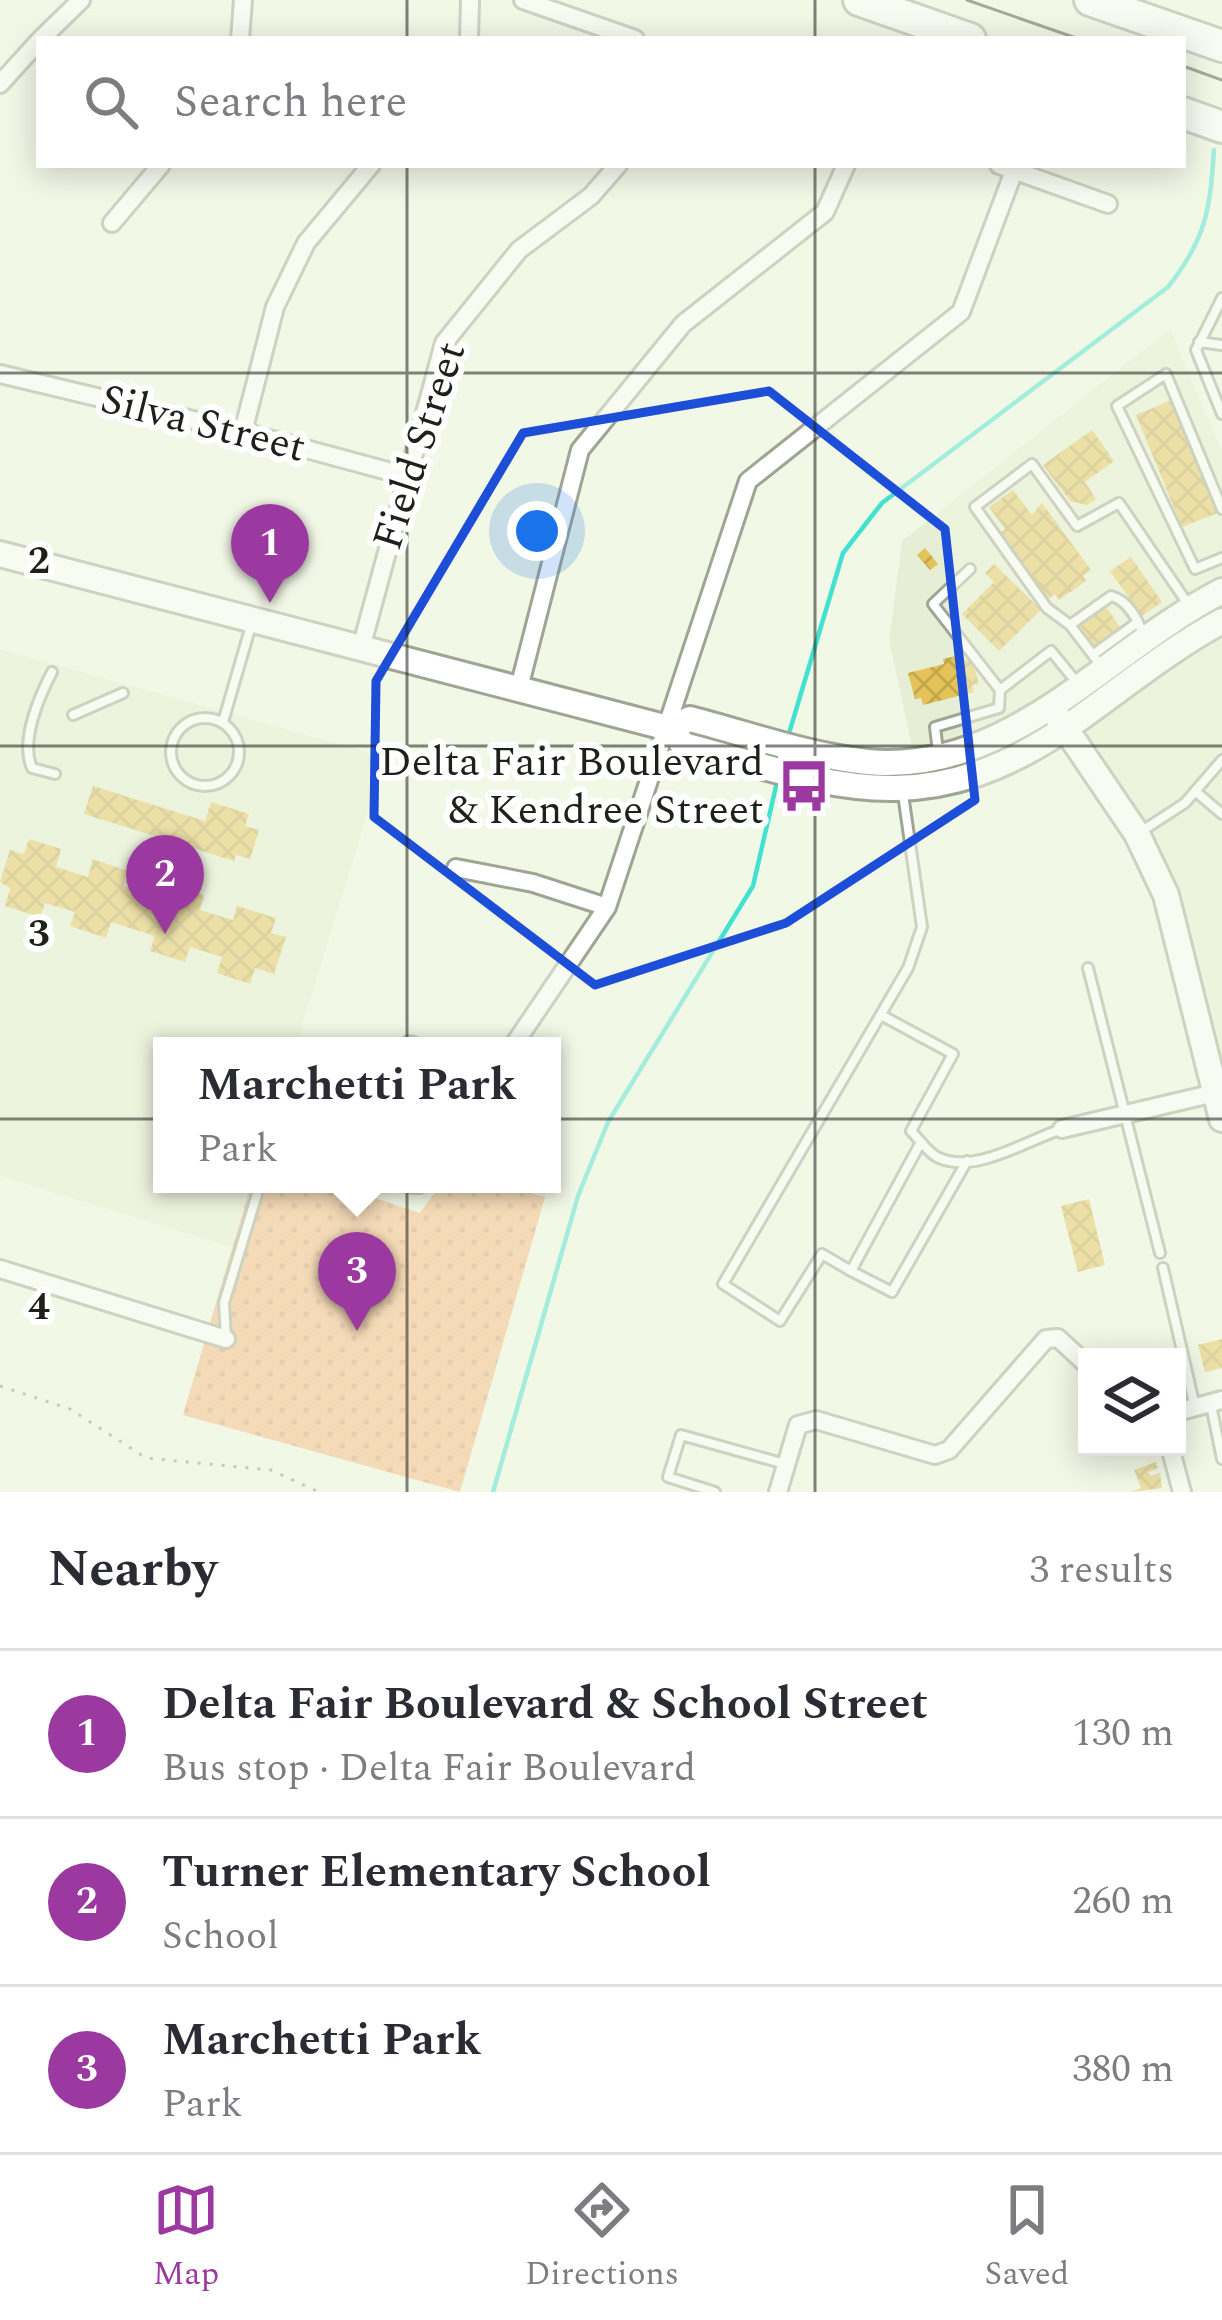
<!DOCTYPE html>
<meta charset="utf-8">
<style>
:root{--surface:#fff;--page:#f2f2f3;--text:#2b2b33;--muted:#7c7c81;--line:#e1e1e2;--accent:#9c39a0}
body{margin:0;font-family:Spectral,serif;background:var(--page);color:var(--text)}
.controls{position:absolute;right:36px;bottom:36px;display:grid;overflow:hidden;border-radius:0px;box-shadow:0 6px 30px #0003}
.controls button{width:108px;height:108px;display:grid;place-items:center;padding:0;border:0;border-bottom:3px solid var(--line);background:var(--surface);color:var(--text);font:60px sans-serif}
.you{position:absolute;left:537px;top:531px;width:42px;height:42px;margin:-30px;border:9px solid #fff;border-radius:50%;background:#1a73e8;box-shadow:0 0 0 18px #1a73e833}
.badge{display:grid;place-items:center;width:78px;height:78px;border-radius:50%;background:var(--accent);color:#fff;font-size:39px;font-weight:700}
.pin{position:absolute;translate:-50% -99px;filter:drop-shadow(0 3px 6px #0008)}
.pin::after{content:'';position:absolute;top:63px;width:42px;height:36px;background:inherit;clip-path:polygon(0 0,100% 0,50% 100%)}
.popup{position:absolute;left:153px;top:1037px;width:408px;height:156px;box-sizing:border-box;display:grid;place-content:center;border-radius:0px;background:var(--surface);filter:drop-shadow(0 3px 9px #0005);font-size:39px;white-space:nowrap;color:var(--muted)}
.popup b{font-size:45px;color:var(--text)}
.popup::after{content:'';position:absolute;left:50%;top:100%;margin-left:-24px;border:24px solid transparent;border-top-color:var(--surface)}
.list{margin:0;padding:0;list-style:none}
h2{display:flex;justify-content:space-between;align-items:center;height:156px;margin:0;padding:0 48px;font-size:51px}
h2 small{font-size:39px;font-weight:400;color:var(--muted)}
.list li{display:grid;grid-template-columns:78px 1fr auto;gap:36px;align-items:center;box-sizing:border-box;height:168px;padding:0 48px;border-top:3px solid var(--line)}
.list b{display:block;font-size:45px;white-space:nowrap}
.list p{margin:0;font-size:39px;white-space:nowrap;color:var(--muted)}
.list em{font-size:39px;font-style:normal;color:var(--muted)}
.icon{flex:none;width:66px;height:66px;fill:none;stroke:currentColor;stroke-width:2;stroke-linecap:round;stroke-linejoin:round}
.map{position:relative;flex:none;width:1222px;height:1492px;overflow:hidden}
.search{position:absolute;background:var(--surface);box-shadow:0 6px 30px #0003;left:36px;right:36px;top:36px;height:132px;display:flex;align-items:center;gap:30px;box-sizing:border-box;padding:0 42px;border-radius:0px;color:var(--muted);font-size:45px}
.sheet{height:660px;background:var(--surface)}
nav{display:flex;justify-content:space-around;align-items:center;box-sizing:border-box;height:168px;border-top:3px solid var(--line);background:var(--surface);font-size:33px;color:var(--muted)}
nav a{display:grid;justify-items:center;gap:6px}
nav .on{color:var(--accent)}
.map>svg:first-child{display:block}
.built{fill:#e6efd5}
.park{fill:url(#park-dots)}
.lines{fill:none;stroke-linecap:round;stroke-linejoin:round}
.stream{stroke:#42e1d2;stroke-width:4.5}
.building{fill:url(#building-cross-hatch)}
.lane-casing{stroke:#9fa594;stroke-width:14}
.street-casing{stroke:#9fa594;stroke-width:22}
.secondary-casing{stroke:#9fa594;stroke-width:30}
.highway-casing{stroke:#9fa594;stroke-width:36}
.path{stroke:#8e9386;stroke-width:3;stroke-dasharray:3 9;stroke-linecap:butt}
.lane{stroke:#fff;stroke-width:8}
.street{stroke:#fff;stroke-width:16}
.secondary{stroke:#fff;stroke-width:24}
.highway{stroke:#fff;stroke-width:30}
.tram{stroke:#494c43;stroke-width:3}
.marked{fill:none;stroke:#1d4ed8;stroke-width:9;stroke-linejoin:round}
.grid{fill:none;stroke:#1e211a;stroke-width:3;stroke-opacity:0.55}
.labels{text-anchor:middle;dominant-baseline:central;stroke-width:12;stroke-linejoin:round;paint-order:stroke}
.street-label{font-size:42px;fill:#1e211a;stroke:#fff}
.poi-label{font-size:42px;fill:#1e211a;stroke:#fff;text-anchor:end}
.grid-label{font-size:39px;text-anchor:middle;font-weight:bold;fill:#1e211a;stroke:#fff;stroke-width:12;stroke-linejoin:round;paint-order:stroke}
</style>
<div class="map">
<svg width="1222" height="1492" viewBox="0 0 1222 1492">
<defs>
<pattern id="park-dots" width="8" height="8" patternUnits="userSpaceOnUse" patternTransform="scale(3)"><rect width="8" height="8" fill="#f6b57f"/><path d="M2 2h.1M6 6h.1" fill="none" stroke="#d29b6d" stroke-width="1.8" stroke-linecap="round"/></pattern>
<pattern id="building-cross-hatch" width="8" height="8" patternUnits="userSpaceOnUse" patternTransform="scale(3)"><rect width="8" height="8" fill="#e4c359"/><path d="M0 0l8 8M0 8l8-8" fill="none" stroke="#c3a74d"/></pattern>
</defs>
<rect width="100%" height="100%" fill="#f2f8e6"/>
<path class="built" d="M 1170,329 L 1222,451 L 1222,585 L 988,738 L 914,755 L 889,640 L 902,541 Z
M 1222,621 L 1222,1119 L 1173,916 L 1066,728 Z
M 0,649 L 385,757 L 296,1046 L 162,1046 L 162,1184 L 251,1184 L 231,1247 L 0,1176 Z"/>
<path class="park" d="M 251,1184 L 333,1184 L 420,1213 L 441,1184 L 496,1184 L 545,1197 L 460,1492 L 183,1415 Z"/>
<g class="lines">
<path class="stream" d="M 790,730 L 843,553 L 882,503 L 1168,287 C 1206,239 1210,210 1214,150
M 493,1492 L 578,1196 L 608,1122 L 753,886 L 777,782"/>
</g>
<path class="building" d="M 1174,399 L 1220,512 L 1182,527 L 1136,415 Z
M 1092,430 L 1114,461 L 1085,482 L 1096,499 L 1087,505 L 1070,501 L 1043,465 Z
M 1013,490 L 1032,515 L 1042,503 L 1091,570 L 1083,576 L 1086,581 L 1059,600 L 1055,594 L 1047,600 L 999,534 L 1005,529 L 989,507 Z
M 925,548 L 938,564 L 930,570 L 917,555 Z
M 1131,557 L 1162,602 L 1142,616 L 1110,571 Z
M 994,564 L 1041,610 L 999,651 L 962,614 L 994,582 L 985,573 Z
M 1106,607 L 1120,627 L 1094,646 L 1080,626 Z
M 960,655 L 962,660 L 972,658 L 979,684 L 972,685 L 974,692 L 923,705 L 921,698 L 915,699 L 908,673 L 944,664 L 943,659 Z
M 93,786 L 205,821 L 211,802 L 249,814 L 245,826 L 259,830 L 250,859 L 236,855 L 234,861 L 84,814 Z
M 29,839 L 61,849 L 56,867 L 88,877 L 93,859 L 128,871 L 123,886 L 163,899 L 168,884 L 204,895 L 200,910 L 233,920 L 237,906 L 276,918 L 271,933 L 286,937 L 274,974 L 255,968 L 250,984 L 217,973 L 222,957 L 190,947 L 185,962 L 150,951 L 155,936 L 111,922 L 106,938 L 70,926 L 75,912 L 45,903 L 40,917 L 5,906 L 10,888 L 0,882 L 10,850 L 24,854 Z
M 1089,1199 L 1105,1265 L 1078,1272 L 1061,1206 Z
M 1222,1339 L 1222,1368 L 1205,1372 L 1198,1345 Z
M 1156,1462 L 1158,1468 L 1148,1472 L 1150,1476 L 1160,1473 L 1162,1488 L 1131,1492 L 1141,1488 L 1134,1470 Z"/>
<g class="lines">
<g class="lane-casing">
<path id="lane" d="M 1222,298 L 1196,350 L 1222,414
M 1199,342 L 1222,345
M 1222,509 L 1166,374 L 1117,406 L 1195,569 L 1222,558
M 1070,625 L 1047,608 L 975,507 L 1032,464 L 1077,526 L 1119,503 L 1190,607
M 1094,654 L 1138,622
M 1102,667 L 1070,625 L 1111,596 C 1129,601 1138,620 1144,637
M 52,672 C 39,697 20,741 32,768 L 55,774
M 1000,690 L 1051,651 L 1078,684
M 73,715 L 123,693
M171 752a34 34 0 1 1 68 0a34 34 0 1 1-68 0Z
M 223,722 L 252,622
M 938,751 L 935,727 L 999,708 L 1000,690 L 933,604 L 970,569
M 1195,791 L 1222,814
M 1139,833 L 1185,803 L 1222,760
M 1088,968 L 1160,1253
M 881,1015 L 953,1054 L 911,1131 C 919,1139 929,1154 939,1158 C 977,1174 1027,1140 1062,1129
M 921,1142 L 851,1271 L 892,1292 L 967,1161
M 1163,1268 L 1195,1407
M 851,1271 L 822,1254 L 780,1321 L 723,1284 L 908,968 L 922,927 L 903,794
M 226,1338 L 224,1303 L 260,1184
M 1211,1405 L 1222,1459
M 715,1492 L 668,1477 L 681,1435 L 785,1464"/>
</g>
<g class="street-casing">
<path id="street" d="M 523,0 L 635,39
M 41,39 L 81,0
M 240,39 L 243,0
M 469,39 L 470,0
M 0,84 L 39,41
M 999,165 L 1108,204
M 112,223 L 161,165
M 0,374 L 243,432 L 406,476
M 243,432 L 275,307 L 306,243 L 371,165
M 361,648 L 444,343 L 519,250 L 591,196 L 618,165
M 519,688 L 580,450 L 683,324 L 825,212 L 846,165
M 456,868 L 533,883 L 607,907
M 409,1045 L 413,1046
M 513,1046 L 607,907 L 748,481 L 961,312 L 1014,171
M 1062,1129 L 1215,1093
M 413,1184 L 419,1184
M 0,1269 L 226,1339
M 1177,1412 L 1222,1400
M 1170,1447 L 1182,1492
M 778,1492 L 798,1425 L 816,1420 L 935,1455 L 949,1450 L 1046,1339 L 1058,1338 L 1087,1365"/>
</g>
<g class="secondary-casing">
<path id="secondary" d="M 0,554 L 668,728 L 684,745 C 838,787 926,824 1070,725 C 1120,690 1168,650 1222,621
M 1057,716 L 1137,834 L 1166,895 L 1222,1119
M 668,728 L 690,719 C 748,734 808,756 868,762 C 1011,775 1105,651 1222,591"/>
</g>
<g class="highway-casing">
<path id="highway" d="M 859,0 L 970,39
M 1090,0 L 1222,46
M 1183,113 L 1222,127"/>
</g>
<path class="path" d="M 0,1386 L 70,1409 L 146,1458 L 271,1470 L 319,1492"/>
<use href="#lane" class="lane"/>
<use href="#street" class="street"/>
<use href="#secondary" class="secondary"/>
<use href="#highway" class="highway"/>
<path class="tram" d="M 967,0 L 1079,39
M 1183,66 L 1222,80"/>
</g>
<path d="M0 0H1222V1492H0ZM 769,391 L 945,529 L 975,800 L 786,923 L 595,985 L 374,817 L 376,681 L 523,433 Z" fill="#f2f8e6" fill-opacity=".55" fill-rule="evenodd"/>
<path class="marked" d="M 769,391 L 945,529 L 975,800 L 786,923 L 595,985 L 374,817 L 376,681 L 523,433 Z"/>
<path class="grid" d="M 407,0 L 407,39M 815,0 L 815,39M 407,165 L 407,1492M 815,165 L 815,1492M 0,373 L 1222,373M 0,746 L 1222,746M 0,1119 L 1222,1119"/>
<defs>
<g id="bus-bare" transform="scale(4.14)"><path d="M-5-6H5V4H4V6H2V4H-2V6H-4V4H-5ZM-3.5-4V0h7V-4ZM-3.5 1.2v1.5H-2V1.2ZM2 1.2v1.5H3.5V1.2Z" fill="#9c39a0" stroke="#fff" stroke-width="2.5" paint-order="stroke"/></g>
</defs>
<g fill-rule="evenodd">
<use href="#bus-bare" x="804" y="786"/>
</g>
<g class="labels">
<g class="street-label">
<text transform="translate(203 424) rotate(14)">Silva Street</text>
<text transform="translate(420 446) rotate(-72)">Field Street</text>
</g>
<g class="poi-label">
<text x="764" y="762">Delta Fair Boulevard<tspan x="764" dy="48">&amp; Kendree Street</tspan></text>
</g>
</g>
<g class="grid-label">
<text x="39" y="573">2</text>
<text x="39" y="946">3</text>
<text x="39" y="1319">4</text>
</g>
</svg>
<div class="controls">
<button><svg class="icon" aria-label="layers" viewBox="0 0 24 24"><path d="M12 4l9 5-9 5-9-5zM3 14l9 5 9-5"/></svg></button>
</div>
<div class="you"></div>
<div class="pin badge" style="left:270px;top:603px">1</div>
<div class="pin badge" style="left:165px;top:934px">2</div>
<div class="pin badge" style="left:357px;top:1331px">3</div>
<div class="popup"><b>Marchetti Park</b>Park</div>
<div class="search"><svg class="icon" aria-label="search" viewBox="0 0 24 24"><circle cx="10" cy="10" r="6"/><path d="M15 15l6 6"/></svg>Search here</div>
</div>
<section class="sheet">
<h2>Nearby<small>3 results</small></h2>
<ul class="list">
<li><span class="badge">1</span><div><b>Delta Fair Boulevard &amp; School Street</b><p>Bus stop · Delta Fair Boulevard</p></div><em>130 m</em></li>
<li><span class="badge">2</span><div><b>Turner Elementary School</b><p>School</p></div><em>260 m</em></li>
<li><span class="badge">3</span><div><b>Marchetti Park</b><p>Park</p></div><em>380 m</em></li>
</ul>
</section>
<nav>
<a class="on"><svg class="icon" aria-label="map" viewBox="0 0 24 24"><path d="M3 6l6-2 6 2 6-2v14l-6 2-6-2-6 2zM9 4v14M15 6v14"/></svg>Map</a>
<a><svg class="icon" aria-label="directions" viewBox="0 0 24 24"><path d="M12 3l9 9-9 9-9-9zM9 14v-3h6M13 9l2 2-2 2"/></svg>Directions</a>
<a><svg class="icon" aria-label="saved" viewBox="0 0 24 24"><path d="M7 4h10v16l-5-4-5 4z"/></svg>Saved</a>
</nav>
